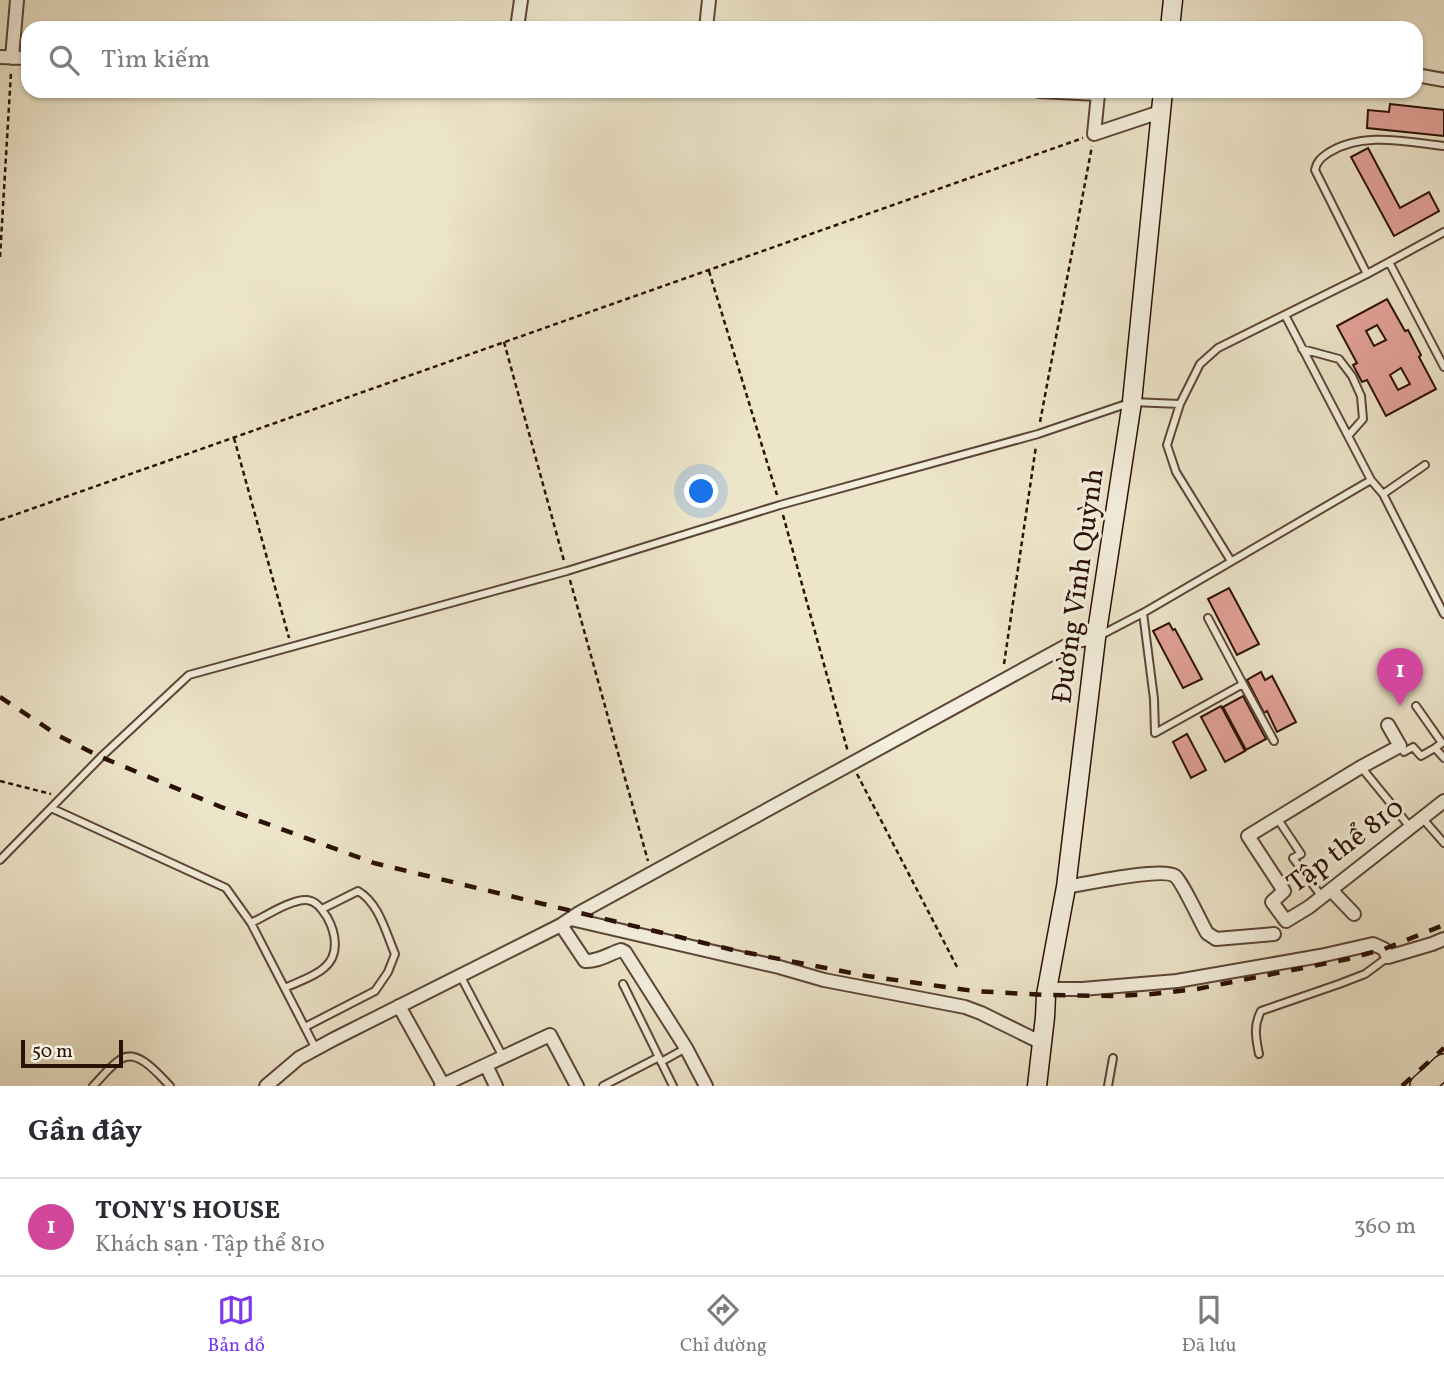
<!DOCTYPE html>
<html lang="vi">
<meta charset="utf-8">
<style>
:root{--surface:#fff;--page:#f7f7f7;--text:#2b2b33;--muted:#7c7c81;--line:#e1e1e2;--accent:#7c3aed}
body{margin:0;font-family:Vollkorn,serif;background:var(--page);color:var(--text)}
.scale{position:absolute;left:21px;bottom:18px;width:102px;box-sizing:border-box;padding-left:7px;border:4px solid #2c1005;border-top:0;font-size:19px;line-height:24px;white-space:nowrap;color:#2c1005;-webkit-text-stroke:5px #f3eedd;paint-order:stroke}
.you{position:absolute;left:702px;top:492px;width:24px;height:24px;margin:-18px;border:5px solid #fff;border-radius:50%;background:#1a73e8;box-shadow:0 0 0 10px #1a73e833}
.badge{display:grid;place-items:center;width:46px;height:46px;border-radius:50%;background:var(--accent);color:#fff;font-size:23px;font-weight:700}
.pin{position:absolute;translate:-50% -58px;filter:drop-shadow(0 2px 4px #0008)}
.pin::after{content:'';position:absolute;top:37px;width:24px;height:21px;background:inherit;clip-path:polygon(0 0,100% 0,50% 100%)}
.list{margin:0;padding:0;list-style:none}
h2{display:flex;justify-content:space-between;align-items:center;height:91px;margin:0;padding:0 28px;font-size:30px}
h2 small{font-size:23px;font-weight:400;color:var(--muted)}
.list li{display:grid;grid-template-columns:46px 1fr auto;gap:21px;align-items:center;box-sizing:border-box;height:98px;padding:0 28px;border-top:2px solid var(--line)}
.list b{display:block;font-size:26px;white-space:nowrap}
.list p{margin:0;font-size:23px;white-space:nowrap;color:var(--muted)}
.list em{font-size:23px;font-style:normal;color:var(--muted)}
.icon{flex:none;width:38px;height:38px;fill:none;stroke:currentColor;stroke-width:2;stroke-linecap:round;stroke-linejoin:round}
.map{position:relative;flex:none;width:1444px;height:1086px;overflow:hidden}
.search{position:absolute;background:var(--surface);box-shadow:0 2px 5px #0004;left:21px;right:21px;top:21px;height:77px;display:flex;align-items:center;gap:18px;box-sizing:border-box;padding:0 24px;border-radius:21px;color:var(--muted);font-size:26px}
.sheet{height:189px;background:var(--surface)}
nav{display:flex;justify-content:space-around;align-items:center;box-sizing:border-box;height:98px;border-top:2px solid var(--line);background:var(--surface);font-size:19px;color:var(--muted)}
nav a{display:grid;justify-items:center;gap:4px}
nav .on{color:var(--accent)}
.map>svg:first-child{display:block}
.building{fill:#e2a298;stroke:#2c1005;stroke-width:2;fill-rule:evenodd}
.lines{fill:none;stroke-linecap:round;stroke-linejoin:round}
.lane-casing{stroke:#5c4536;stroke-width:10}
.street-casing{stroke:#5c4536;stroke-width:16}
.secondary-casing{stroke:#2c1005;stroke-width:21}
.highway-casing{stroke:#2c1005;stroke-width:26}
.path{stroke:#2c1005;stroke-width:2.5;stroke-dasharray:5 3.5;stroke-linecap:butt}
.lane{stroke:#f3eedd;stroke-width:6}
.street{stroke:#f3eedd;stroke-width:12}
.secondary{stroke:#f3eedd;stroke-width:18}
.highway{stroke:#ede5ca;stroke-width:23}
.rail{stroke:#2c1005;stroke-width:4.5;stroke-dasharray:12 12;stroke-linecap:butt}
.labels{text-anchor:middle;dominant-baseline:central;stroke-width:6;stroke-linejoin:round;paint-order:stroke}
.street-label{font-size:28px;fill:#2c1005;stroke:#f3eedd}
</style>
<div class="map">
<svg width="1444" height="1086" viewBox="0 0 1444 1086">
<rect width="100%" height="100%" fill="#ede5ca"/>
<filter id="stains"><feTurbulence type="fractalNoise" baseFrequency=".00286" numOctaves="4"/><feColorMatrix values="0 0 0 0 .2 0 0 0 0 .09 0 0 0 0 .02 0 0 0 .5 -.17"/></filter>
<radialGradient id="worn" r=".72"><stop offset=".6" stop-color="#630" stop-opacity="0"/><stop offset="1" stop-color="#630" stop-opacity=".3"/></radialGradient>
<path class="building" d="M 1390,104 L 1444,110 L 1444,136 L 1367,128 L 1368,110 L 1389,112 Z
M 1368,148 L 1400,208 L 1429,192 L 1439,211 L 1394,236 L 1351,157 Z
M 1387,299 L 1405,331 L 1408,330 L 1421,355 L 1419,357 L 1436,389 L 1386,416 L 1367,380 L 1362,382 L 1353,365 L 1357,363 L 1337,326 ZM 1377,325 L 1386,340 L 1374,346 L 1366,331 ZM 1401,368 L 1410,384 L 1398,390 L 1390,375 Z
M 1229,588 L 1259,644 L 1237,655 L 1208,599 Z
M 1169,623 L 1173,630 L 1175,629 L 1202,679 L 1183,688 L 1153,631 Z
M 1261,672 L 1265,680 L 1272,676 L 1296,722 L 1277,732 L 1267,711 L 1264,713 L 1247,680 Z
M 1243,696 L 1266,739 L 1246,750 L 1223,707 Z
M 1221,706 L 1245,751 L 1225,762 L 1201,717 Z
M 1187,734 L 1206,770 L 1191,778 L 1173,742 Z"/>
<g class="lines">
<g class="lane-casing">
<path id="lane" d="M 1389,262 L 1444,367
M 1367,274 L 1315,170 C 1317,161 1321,158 1328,153 C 1362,131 1407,142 1444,146
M 1285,315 L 1371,480 L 1383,494 L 1444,614
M 1302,349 L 1339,359 L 1352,376 L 1361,396 L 1363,419 L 1348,436
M 1180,404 L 1167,445 L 1176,472 L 1231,561
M 1383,494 L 1425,465
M 1143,613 L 1154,699 L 1155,733 L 1243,684 L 1208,618
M 1099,636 L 1143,613 L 1371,480
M 1243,684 L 1274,741
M 1416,706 L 1442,743 L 1435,748 L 1444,758
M 1400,746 L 1404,752 L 1413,747 L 1421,756 L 1435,748
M 1361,767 L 1410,827
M 51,808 L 226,888 L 251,923 L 316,1049
M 1277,818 L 1301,854 L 1293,858 L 1322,897
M 1423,819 L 1444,843
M 0,860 L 101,757 L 189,675 L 567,571 L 780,505 L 1038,434 L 1132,402 L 1180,404 L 1200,364 L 1218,348 L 1367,274 L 1444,232
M 251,923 C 266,916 291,899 307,900 C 317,901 322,910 327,917 C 336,933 340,955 324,968 C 314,977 297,982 285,988
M 460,975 L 503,1057
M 623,984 L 673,1086
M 305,1027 L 375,991 L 388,972 L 395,954 C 386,933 379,903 358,891 L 322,909
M 1259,1054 C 1256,1039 1253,1026 1261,1011 L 1339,984 L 1365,974 L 1388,957
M 661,1062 L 686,1048
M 93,1086 C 102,1077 111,1065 121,1059 C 138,1048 159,1075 170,1086
M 603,1086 L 659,1057
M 1108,1086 L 1113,1058"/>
</g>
<g class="street-casing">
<path id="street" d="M 517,28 L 521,0
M 706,28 L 709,0
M 0,57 L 28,58
M 12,58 L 17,0
M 1416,75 L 1444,80
M 1039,91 L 1098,94 L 1094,134 L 1160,112
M 1388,725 L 1400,746 L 1361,767 L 1248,836 L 1284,891 L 1272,902 L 1286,921 L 1309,907 L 1444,801
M 1066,887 C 1085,884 1162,867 1175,876 C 1182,881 1201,923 1207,933 L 1216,939 L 1274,934
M 1331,890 L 1354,914
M 571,919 L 779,967 L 824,980 L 965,1007 L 981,1013 L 1042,1043
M 561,925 L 585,961 C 597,962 609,954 621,950 L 625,952 L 686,1048 L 706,1086
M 1048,989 L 1082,989 L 1177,981 L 1320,956 L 1373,944 L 1384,949 L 1388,957 L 1432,944 L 1444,939
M 399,1006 L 443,1085
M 486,1065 L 496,1086
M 266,1086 L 299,1058 L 334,1039 L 561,925 L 579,913 L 1075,641 L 1096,638
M 441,1086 L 550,1035 L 577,1086"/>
</g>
<g class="secondary-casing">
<path id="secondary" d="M 1170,28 L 1173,0
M 1037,1086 L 1045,1017 L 1046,995 L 1066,887 L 1096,638 L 1132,402 L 1163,91"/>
</g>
<g class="highway-casing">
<path id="highway" d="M 1422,1086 L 1444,1066"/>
</g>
<path class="path" d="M 0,257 L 11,72
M 709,271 L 777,495
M 504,342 L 564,561
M 1040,422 L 1092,146
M 234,438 L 289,638
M 783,515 L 848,752
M 0,520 L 1083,138
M 570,580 L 648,861
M 1004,664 L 1036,446
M 857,774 L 957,967
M 0,781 L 51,794"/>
<use href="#lane" class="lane"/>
<use href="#street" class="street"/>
<use href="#secondary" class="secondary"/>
<use href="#highway" class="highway"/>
<path class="rail" d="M 0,697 L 59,736 L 101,757 L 221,807 L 374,863 L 733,950 L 867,976 L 974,991 L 1046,995 L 1114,996 L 1152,994 L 1197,989 L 1348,959 L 1384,949 L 1444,925
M 1402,1086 L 1444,1048"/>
</g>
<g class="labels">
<g class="street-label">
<text transform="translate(1079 586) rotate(-82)">Đường Vĩnh Quỳnh</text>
<text transform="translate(1346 846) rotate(-37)">Tập thể 810</text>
</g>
</g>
<rect width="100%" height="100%" filter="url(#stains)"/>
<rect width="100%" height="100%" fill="url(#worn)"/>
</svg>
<div class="scale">50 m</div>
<div class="you"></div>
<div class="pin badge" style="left:1400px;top:706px;background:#d1479c">1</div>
<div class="search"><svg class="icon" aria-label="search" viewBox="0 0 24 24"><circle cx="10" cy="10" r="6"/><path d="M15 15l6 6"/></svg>Tìm kiếm</div>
</div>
<section class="sheet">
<h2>Gần đây<small></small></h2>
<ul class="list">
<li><span class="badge" style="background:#d1479c">1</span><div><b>TONY'S HOUSE</b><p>Khách sạn · Tập thể 810</p></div><em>360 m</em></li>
</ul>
</section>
<nav>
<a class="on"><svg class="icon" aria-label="map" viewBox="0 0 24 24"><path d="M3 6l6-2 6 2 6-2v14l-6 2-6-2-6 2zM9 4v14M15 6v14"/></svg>Bản đồ</a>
<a><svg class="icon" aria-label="directions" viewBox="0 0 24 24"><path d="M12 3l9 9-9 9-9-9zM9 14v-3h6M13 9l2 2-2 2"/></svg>Chỉ đường</a>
<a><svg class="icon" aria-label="saved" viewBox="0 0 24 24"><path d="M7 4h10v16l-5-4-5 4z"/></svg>Đã lưu</a>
</nav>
